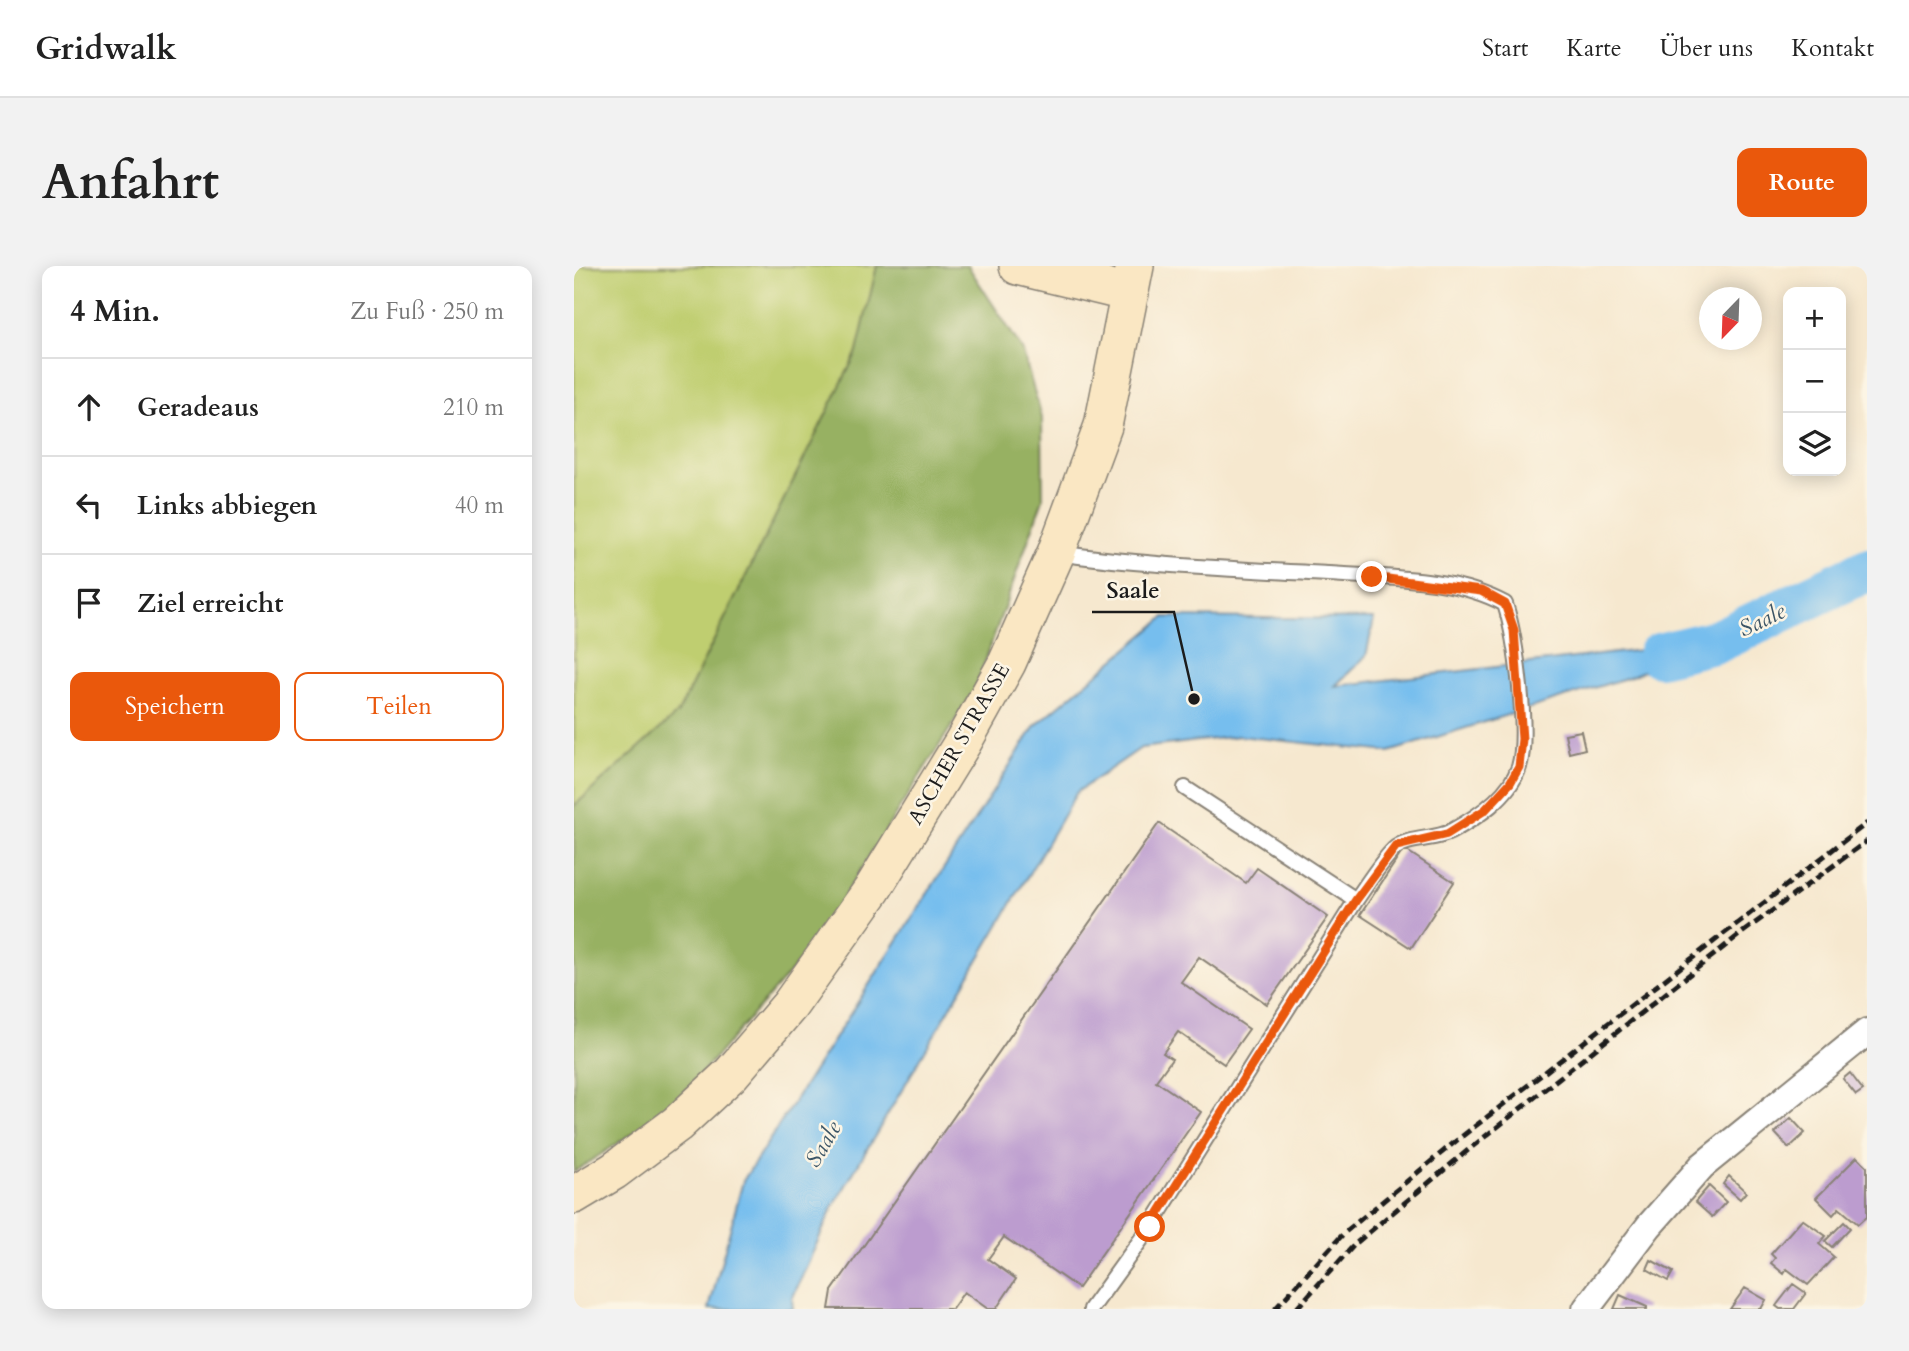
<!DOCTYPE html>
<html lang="de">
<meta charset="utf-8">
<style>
:root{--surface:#fff;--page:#f2f2f2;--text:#222;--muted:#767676;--line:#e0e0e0;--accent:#ea580c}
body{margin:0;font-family:Cardo,serif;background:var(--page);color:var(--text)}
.controls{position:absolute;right:21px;top:21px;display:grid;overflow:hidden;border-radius:14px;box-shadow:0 4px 18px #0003}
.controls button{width:63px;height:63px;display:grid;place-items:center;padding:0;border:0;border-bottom:2px solid var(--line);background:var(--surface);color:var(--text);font:35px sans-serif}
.compass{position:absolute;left:1125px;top:21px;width:63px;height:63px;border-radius:50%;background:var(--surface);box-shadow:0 4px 18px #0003;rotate:203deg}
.stop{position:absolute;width:21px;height:21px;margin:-16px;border:5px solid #ea580c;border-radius:50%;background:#fff}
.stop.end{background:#ea580c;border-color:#fff;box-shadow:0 2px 7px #0008}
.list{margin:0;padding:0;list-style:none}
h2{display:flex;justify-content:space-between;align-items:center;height:91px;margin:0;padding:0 28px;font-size:30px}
h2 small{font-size:23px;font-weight:400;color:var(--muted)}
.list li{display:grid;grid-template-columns:46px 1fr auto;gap:21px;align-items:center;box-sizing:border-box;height:98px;padding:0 28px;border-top:2px solid var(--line)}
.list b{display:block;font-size:26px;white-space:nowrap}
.list em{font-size:23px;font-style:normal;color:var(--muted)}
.actions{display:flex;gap:14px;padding:21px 28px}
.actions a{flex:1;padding:16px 0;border:2px solid var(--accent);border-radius:14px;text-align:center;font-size:24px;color:var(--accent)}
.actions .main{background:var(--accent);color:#fff}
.icon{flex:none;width:38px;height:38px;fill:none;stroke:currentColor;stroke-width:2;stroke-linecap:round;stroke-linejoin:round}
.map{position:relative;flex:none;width:1293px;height:1043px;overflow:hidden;border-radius:14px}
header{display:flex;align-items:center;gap:42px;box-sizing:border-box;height:98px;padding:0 35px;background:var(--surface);border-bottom:2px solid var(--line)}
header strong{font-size:33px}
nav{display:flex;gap:38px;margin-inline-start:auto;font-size:24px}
.intro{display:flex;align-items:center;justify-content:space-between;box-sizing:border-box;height:168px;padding:0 42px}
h1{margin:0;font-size:49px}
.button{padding:18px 32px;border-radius:14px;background:var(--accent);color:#fff;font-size:24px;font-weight:700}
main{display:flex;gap:42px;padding:0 42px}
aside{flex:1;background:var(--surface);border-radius:14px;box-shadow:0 4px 18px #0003}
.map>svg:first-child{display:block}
.green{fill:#bfce70;stroke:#6e7546;stroke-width:2}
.forest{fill:#97b162;stroke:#5a663f;stroke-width:2}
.water{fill:#76beee;stroke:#496d85;stroke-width:2}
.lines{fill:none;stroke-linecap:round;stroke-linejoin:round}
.river{stroke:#76beee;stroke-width:44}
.building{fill:#bc9ccf}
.lane-casing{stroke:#898276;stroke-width:18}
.street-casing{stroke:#898276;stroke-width:30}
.secondary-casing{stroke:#898276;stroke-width:40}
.lane{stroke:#fff;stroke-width:14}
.street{stroke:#fff;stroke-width:26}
.secondary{stroke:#fae7c3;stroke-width:37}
.rail{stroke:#1c1c1c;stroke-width:5;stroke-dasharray:10 5;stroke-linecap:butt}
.route{stroke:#ea580c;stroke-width:9}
.labels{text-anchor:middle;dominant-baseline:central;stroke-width:5;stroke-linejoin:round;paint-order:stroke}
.street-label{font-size:21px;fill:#1c1c1c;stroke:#fcf5e5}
.water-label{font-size:23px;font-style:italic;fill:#3c5566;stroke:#fcf5e5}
.leader{fill:none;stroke:#1c1c1c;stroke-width:2.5}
.callout-dot{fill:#1c1c1c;stroke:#fcf5e5;stroke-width:2.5}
.callout-label{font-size:23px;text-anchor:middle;font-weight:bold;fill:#1c1c1c;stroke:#fcf5e5;stroke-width:5;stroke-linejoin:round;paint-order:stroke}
</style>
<header>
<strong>Gridwalk</strong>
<nav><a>Start</a><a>Karte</a><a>Über uns</a><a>Kontakt</a></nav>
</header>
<div class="intro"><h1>Anfahrt</h1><a class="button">Route</a></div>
<main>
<aside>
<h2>4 Min.<small>Zu Fuß · 250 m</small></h2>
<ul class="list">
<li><svg class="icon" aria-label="ahead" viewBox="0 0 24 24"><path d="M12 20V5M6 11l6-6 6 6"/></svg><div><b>Geradeaus</b></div><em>210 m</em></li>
<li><svg class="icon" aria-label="left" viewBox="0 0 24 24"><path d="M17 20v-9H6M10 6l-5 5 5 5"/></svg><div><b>Links abbiegen</b></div><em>40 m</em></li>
<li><svg class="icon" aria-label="arrive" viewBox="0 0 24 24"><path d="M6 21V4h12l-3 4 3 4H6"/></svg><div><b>Ziel erreicht</b></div></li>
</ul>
<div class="actions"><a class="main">Speichern</a><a>Teilen</a></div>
</aside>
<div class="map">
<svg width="1293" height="1043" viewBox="0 0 1293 1043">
<rect width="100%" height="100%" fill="#fcf5e5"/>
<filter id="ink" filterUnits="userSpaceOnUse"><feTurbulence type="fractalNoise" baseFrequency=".0143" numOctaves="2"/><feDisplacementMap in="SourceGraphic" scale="14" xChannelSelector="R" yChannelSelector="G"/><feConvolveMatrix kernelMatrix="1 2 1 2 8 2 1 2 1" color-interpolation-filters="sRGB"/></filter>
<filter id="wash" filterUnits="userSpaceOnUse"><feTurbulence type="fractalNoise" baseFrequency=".00686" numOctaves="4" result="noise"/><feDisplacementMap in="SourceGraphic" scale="28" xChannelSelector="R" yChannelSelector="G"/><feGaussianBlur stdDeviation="1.57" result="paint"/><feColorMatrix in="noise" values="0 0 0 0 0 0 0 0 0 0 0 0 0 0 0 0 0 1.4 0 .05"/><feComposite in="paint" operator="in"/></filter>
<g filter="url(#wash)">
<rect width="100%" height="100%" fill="#f6e8cf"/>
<path class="green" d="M 0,0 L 303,0 L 283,86 L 104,447 L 0,540 Z"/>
<path class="forest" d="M 303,0 L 394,0 L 448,83 L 468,152 L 469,233 L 401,423 L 237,682 L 96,843 L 0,906 L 0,540 L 104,447 L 283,86 Z"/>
<path class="water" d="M 591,351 L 800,353 L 792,390 L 761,420 L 1144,375 L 1052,412 L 815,486 L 665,470 L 567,482 L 503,526 L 258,943 L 218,1033 L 219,1043 L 135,1043 L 169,915 L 461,460 Z"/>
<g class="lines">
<path class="river" d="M 1085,389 L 1144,375 L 1293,304"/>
</g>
<g id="blocks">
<path class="building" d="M 1007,465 L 1011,483 L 995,487 L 991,468 Z
M 585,557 L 672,617 L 683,602 L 754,651 L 693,738 L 625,691 L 607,716 L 675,763 L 650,798 L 604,766 L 589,787 L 598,793 L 582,815 L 627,846 L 504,1022 L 430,971 L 414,993 L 442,1013 L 422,1043 L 414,1043 L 390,1026 L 378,1043 L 255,1043 L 258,1025 Z
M 830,583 L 880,616 L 837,682 L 786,649 Z
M 1276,807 L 1289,824 L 1282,829 L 1269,813 Z
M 1217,852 L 1231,867 L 1215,882 L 1201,867 Z
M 1283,891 L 1293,901 L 1293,950 L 1284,958 L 1265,942 L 1259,949 L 1242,932 Z
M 1155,910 L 1172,926 L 1166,933 L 1149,918 Z
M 1135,920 L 1152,936 L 1138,951 L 1121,936 Z
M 1228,953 L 1252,970 L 1245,978 L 1260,991 L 1234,1019 L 1213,1003 L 1210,1008 L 1197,997 L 1201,992 L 1197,988 Z
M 1270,956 L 1276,962 L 1258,981 L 1251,975 Z
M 1077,994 L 1099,1006 L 1094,1015 L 1073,1003 Z
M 1219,1018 L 1232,1027 L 1220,1043 L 1206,1043 L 1202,1040 Z
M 1171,1022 L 1192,1034 L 1187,1043 L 1156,1043 Z
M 1046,1029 L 1073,1041 L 1073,1043 L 1040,1043 Z"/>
</g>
</g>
<g filter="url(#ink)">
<use href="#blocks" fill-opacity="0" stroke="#898276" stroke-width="2"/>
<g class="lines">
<g class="lane-casing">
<path id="lane" d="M 483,287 C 572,300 664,303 754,308 C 811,312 880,310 931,338 C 942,372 955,468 945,501 C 935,531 902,552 876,566 C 861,574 833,571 820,583 C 806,597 794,617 782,634
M 517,1043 L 576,961 L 782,634 L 611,522"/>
</g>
<g class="street-casing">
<path id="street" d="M 1012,1043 L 1075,960 L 1128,900 L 1293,766"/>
</g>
<g class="secondary-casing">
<path id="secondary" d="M 444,0 L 556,27
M 0,929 L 40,905 L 103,858 L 157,808 L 216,739 L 298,624 L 389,476 L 433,397 L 482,287 L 529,160 L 561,0"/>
</g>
<use href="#lane" class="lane"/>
<use href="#street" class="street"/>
<use href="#secondary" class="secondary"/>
<path class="rail" d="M 701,1043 L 770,967 L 882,875 L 1293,557
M 722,1043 L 781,978 L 893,885 L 1165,669 L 1293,575"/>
</g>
</g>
<g class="lines" filter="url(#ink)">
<path class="route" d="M 576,961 L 782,634 L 822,580 L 873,568 L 911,544 L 936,517 L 945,501 L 948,473 L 940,364 L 931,338 L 907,325 L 798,311"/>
</g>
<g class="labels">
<g class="street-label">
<text transform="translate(385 478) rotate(-60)">ASCHER STRASSE</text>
</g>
<g class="water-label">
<text transform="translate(1188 354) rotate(-26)">Saale</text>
<text transform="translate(249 878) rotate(-60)">Saale</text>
</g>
</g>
<path class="leader" d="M620 433L600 346H518"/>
<circle class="callout-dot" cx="620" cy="433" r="7"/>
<g class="callout-label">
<text x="559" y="332">Saale</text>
</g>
</svg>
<div class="controls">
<button>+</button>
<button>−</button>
<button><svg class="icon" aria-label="layers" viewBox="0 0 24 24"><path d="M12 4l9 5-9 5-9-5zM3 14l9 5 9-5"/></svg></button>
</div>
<svg class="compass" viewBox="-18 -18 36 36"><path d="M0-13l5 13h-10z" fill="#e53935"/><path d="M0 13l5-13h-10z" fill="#767676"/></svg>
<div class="stop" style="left:576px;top:961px"></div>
<div class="stop end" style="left:798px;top:311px"></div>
</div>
</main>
